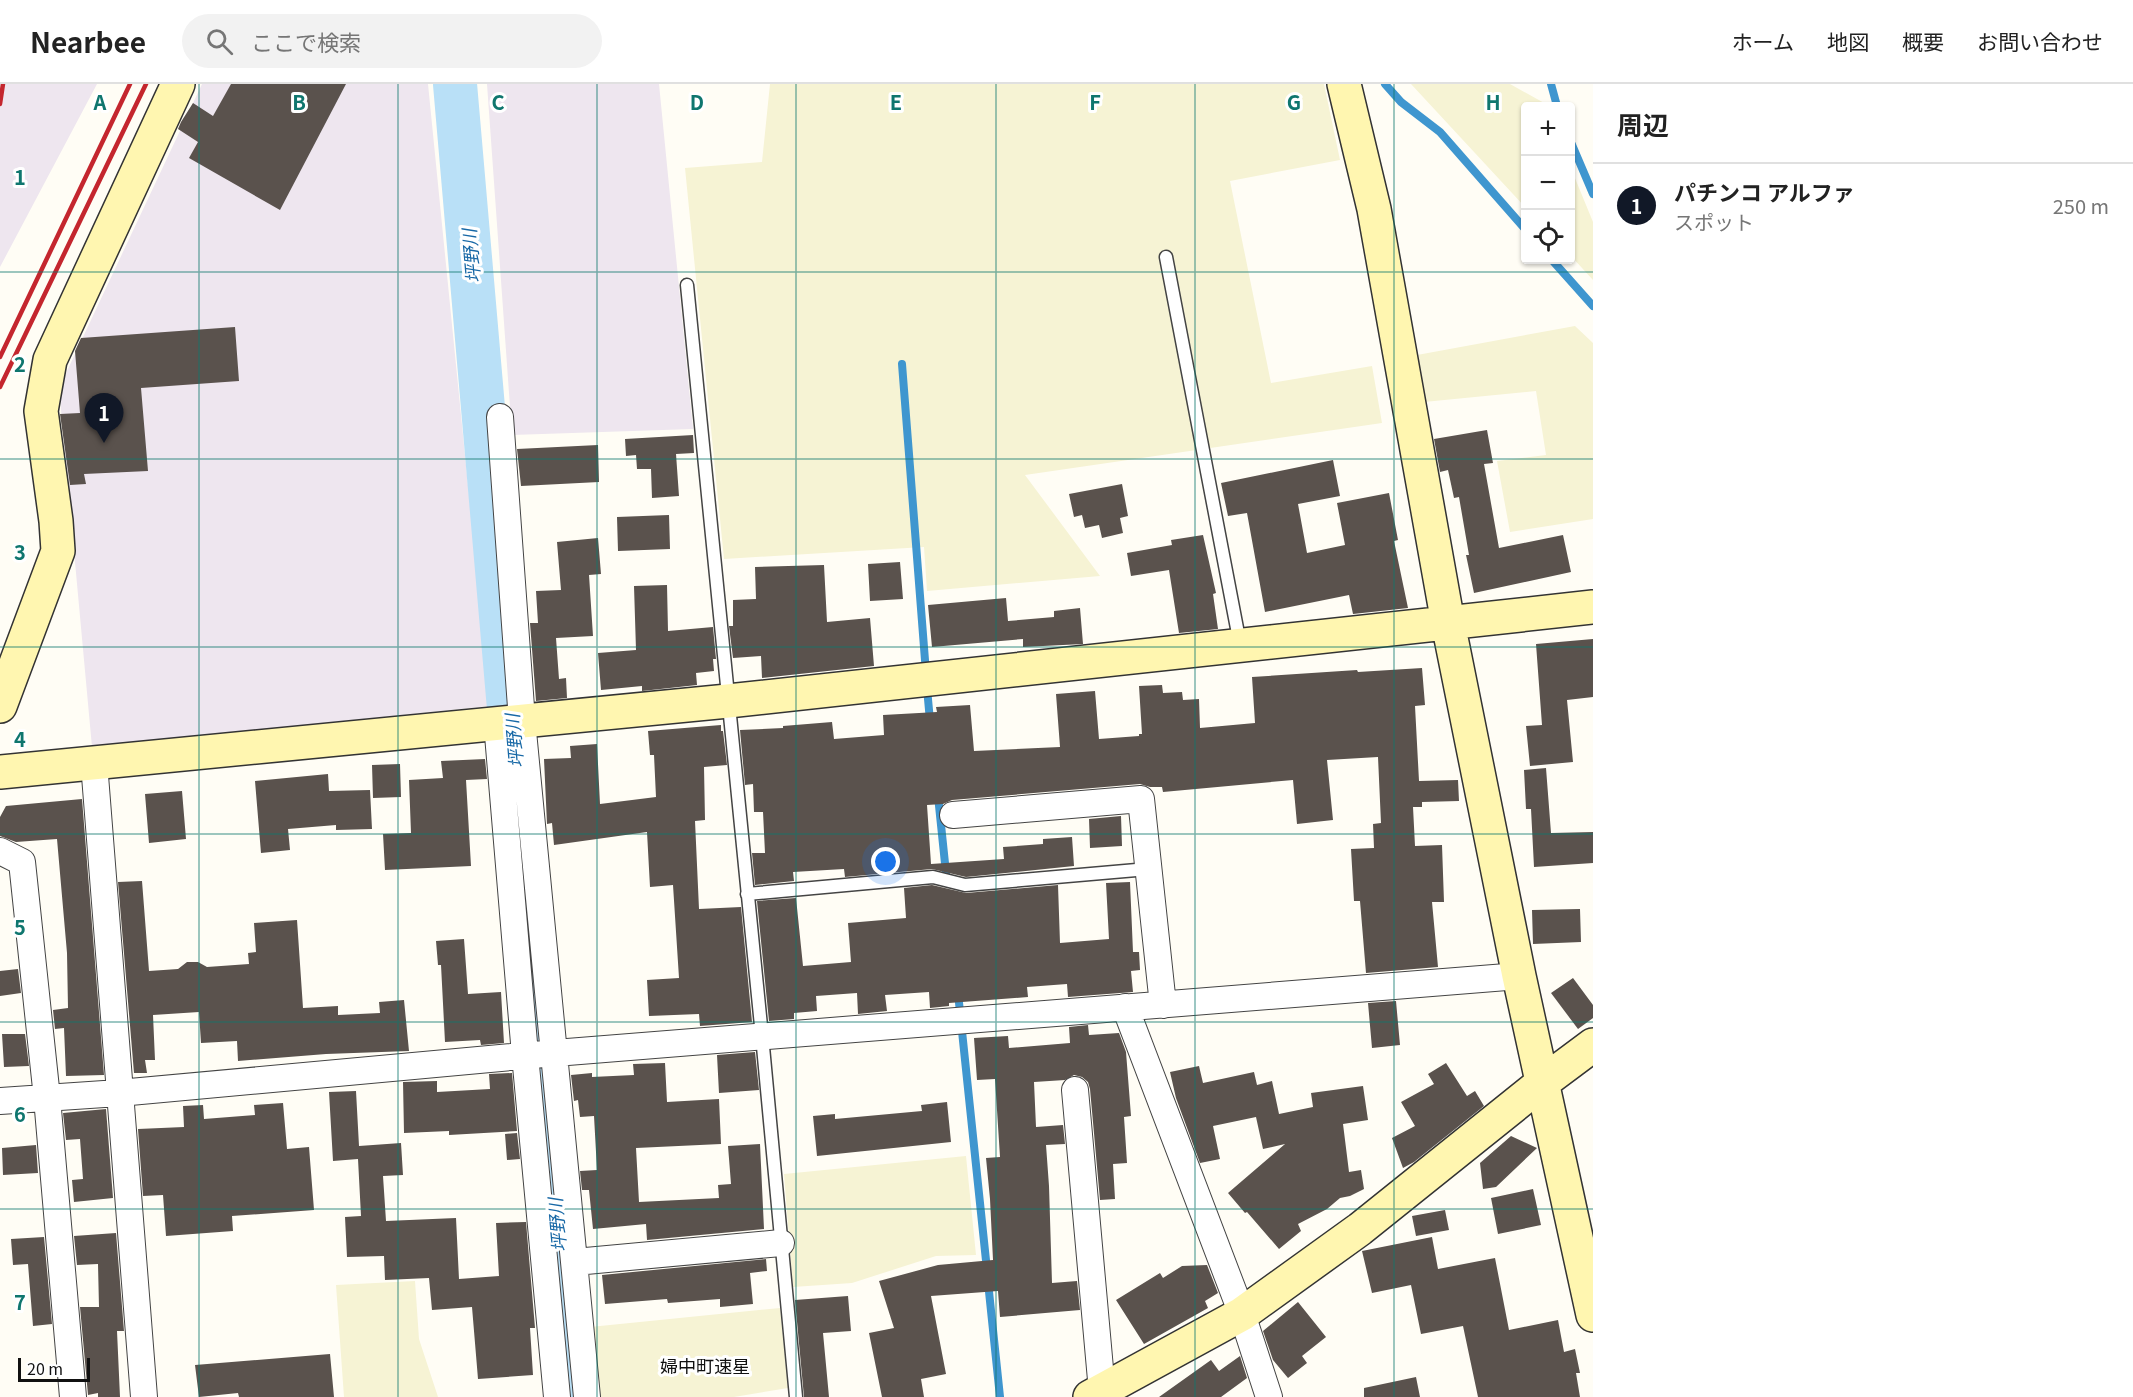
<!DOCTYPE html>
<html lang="ja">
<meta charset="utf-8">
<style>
:root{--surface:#fff;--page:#f2f2f2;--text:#222;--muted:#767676;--line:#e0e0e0;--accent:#111827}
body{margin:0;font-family:Georgia,"Noto Sans JP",serif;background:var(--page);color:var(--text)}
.controls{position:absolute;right:18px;top:18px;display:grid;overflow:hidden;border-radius:6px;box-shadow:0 2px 4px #0004}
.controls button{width:54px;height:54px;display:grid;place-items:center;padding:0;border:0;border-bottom:2px solid var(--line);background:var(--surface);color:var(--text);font:30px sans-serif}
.scale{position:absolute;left:18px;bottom:15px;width:72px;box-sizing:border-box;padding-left:6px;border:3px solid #111;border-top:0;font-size:16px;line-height:21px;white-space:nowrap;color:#111;-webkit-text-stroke:4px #fff;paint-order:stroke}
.you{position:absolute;left:886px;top:778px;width:21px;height:21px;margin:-15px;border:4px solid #fff;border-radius:50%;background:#1a73e8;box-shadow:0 0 0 9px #1a73e833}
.badge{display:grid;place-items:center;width:39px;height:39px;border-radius:50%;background:var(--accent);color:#fff;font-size:20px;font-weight:700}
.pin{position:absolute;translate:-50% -50px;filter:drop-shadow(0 2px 3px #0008)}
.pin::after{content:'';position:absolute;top:32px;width:21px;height:18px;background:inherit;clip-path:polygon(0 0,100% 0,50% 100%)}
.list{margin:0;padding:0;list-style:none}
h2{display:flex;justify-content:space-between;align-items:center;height:78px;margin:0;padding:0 24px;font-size:26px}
h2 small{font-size:20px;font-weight:400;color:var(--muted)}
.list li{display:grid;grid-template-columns:39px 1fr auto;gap:18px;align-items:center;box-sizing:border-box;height:84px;padding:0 24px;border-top:2px solid var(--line)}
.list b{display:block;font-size:22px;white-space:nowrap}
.list p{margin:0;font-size:20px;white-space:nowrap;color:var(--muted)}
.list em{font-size:20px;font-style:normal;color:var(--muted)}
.icon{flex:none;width:33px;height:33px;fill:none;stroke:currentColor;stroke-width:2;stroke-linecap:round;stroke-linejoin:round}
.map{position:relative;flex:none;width:1593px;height:1313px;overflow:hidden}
header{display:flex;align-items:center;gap:36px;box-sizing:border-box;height:84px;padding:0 30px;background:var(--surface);border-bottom:2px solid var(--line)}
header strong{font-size:28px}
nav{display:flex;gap:33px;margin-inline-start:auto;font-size:21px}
.search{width:420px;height:54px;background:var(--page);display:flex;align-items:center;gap:15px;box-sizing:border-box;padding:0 21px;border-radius:33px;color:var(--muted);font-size:22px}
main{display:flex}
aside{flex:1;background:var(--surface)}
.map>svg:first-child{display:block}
.industrial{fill:#eee6ef}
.farmland{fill:#f6f3d4}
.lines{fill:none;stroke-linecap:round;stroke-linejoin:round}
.stream{stroke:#3f96cf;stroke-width:8}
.river{stroke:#b9e0f7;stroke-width:44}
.building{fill:#5a524d}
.lane-casing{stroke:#444;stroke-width:15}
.street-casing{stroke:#444;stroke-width:28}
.secondary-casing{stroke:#333;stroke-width:36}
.lane{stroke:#fff;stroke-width:12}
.street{stroke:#fff;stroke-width:26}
.secondary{stroke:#fff6b0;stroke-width:33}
.rail{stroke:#c4262e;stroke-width:4.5}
.grid{fill:none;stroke:#0f766e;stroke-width:1.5;stroke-opacity:0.55}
.labels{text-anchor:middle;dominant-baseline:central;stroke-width:6;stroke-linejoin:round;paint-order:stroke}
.water-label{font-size:18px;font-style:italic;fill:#1768a6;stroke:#fff}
.neighbourhood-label{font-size:18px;fill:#111;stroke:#fff}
.grid-label{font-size:20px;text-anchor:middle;font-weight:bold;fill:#0f766e;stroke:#fff;stroke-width:6;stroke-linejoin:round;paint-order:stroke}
</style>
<header>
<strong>Nearbee</strong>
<div class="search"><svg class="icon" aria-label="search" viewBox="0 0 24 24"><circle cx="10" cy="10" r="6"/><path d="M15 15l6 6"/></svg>ここで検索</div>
<nav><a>ホーム</a><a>地図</a><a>概要</a><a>お問い合わせ</a></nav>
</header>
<main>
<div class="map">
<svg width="1593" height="1313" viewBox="0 0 1593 1313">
<rect width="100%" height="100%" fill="#fffdf5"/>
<path class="industrial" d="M 0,0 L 97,0 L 0,183 Z
M 202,0 L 428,0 L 490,622 L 92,663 L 59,304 Z
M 487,0 L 659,0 L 693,345 L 512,351 Z"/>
<path class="farmland" d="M 770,0 L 1324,0 L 1340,76 L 1230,97 L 1271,299 L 1372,282 L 1382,339 L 1025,391 L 1100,492 L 927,507 L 924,463 L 724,475 L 685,84 L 762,78 Z
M 1411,0 L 1510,0 L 1546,20 L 1547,22 L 1526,22 L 1525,123 Z
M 1570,82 L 1593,138 L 1593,196 L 1571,172 Z
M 1575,242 L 1593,259 L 1593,435 L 1510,448 L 1497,377 L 1546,371 L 1536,307 L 1424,318 L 1417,271 Z
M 966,1072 L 976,1171 L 936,1172 L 852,1199 L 793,1203 L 784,1090 Z
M 415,1197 L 419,1255 L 438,1313 L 344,1313 L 336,1201 Z
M 780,1224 L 788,1304 L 734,1313 L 596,1313 L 590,1243 Z"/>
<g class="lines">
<path class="stream" d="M 1385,0 L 1401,18 L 1440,48 L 1526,146
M 1551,0 L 1557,22
M 1570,56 L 1593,110
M 1552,176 L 1593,222
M 902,280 L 926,589
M 927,604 L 930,637
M 938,712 L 946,789
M 958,909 L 987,1186
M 988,1198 L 1000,1313"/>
<path class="river" d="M 455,0 L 508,613 L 571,1313"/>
</g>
<path class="building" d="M 231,0 L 346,0 L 280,126 L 189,74 L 198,58 L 178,45 L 181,38 L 193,19 L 213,32 Z
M 235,243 L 239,297 L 141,304 L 148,387 L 84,390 L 86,400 L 70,401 L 60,330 L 80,329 L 75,267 L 81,254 Z
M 1487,346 L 1493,379 L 1484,380 L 1499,464 L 1563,451 L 1571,488 L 1474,509 L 1466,471 L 1469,471 L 1459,413 L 1454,414 L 1448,386 L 1440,388 L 1434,355 Z
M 693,351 L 694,369 L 676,370 L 679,412 L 652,414 L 651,385 L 637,385 L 636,371 L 626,372 L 625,355 Z
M 598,361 L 599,398 L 521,402 L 517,365 Z
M 1333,376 L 1340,412 L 1298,420 L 1307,469 L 1345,461 L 1337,419 L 1389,409 L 1398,456 L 1394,457 L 1408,524 L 1353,530 L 1349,511 L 1265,528 L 1247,429 L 1228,432 L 1221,399 Z
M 1122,400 L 1128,432 L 1120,434 L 1123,449 L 1102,454 L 1099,441 L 1085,444 L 1082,431 L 1074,433 L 1069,410 Z
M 669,431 L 670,465 L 618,467 L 617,433 Z
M 1203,451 L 1216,509 L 1213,510 L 1218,545 L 1179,549 L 1169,486 L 1131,492 L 1127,469 L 1172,461 L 1171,456 Z
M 598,454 L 601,490 L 589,491 L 593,552 L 556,554 L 559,595 L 566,594 L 567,614 L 536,617 L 530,539 L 538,539 L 536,507 L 561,506 L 557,458 Z
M 900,478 L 903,515 L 870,517 L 868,480 Z
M 824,481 L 827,538 L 870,534 L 874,582 L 762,594 L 761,572 L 733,574 L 729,542 L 733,542 L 733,516 L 756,515 L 755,483 Z
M 667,501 L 668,547 L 713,543 L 716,575 L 713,575 L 714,587 L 696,589 L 697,601 L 642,607 L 642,602 L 601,606 L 598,569 L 636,566 L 634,502 Z
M 1006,514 L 1008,537 L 1054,533 L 1054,527 L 1080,524 L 1083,560 L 1023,563 L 1023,555 L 932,563 L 928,521 Z
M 1593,555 L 1593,613 L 1567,616 L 1573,678 L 1530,682 L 1526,642 L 1542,641 L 1536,560 Z
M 1422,584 L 1425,621 L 1415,622 L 1419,697 L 1458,696 L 1459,717 L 1422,718 L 1422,723 L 1413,723 L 1415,762 L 1442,761 L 1444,818 L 1432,818 L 1438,883 L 1366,889 L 1360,817 L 1354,817 L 1351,765 L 1374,764 L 1373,740 L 1381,739 L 1378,673 L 1327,676 L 1333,736 L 1297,740 L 1293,696 L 1163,708 L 1162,703 L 1150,703 L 1140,700 L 952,716 L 943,720 L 927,721 L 931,780 L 1004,775 L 1003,763 L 1043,760 L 1043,755 L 1072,753 L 1074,782 L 966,793 L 932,785 L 845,793 L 844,785 L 793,788 L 794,797 L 755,801 L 752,769 L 765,769 L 763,728 L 754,728 L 753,700 L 745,701 L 740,646 L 783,644 L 783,642 L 832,638 L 834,655 L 884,651 L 883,631 L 937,628 L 936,623 L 970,621 L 974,667 L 1060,663 L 1056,610 L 1095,607 L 1099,655 L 1139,652 L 1139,650 L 1142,650 L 1139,602 L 1162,601 L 1163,609 L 1182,608 L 1183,616 L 1199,615 L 1200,644 L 1255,639 L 1252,593 L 1357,586 L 1358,588 Z
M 721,641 L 721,647 L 723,647 L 727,681 L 704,683 L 705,736 L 695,737 L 699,825 L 741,823 L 752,938 L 700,942 L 699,930 L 649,932 L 647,896 L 679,894 L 673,801 L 650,803 L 647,748 L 554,761 L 552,739 L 547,740 L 544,675 L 571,674 L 570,662 L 597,660 L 600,720 L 656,713 L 654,671 L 650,671 L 648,647 Z
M 485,675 L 487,695 L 466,696 L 471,782 L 385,786 L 383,750 L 411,749 L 409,696 L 443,694 L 441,677 Z
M 400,680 L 401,713 L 373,714 L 372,681 Z
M 1546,684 L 1551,749 L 1593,748 L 1593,779 L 1534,783 L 1531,725 L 1526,725 L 1524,686 Z
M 328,690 L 329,707 L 370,706 L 372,745 L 336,746 L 336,741 L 288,745 L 290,766 L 261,769 L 255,697 Z
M 182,707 L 186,755 L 149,759 L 145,710 Z
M 82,715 L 104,991 L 66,992 L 64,944 L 55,945 L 53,926 L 68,924 L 67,869 L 57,755 L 16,758 L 0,752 L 0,733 L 6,722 Z
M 1121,732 L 1122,762 L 1090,764 L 1089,735 Z
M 142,797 L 149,887 L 178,885 L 187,878 L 198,878 L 207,883 L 249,880 L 248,869 L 256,868 L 254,839 L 297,836 L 303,924 L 338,922 L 338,931 L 380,929 L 379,918 L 404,916 L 409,967 L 326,970 L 238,977 L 237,957 L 201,959 L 199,928 L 153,931 L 155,976 L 145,976 L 147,989 L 134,989 L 118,798 Z
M 1130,798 L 1133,868 L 1139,868 L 1140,886 L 1131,887 L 1133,908 L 1068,913 L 1067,900 L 1027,903 L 1028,913 L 949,919 L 949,922 L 930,924 L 929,908 L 885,911 L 887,927 L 858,930 L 857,909 L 816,912 L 817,927 L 794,929 L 794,935 L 769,937 L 757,817 L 796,814 L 803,882 L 851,878 L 848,839 L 906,834 L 904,804 L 932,801 L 966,809 L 1058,801 L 1060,859 L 1109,855 L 1106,799 Z
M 1580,825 L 1581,858 L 1533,860 L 1532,826 Z
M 464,855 L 468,910 L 501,908 L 504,959 L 481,961 L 480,956 L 445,958 L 441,881 L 438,881 L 436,857 Z
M 18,885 L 21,909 L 0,912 L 0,887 Z
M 1573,894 L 1593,921 L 1593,934 L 1578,945 L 1551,909 Z
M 1396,917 L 1400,961 L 1372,964 L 1368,919 Z
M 1088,941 L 1089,951 L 1119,949 L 1126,968 L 1131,1032 L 1124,1033 L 1127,1079 L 1113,1080 L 1115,1115 L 1100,1116 L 1090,1005 L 1088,998 L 1082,993 L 1074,991 L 1065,996 L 1034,998 L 1036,1043 L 1063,1041 L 1065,1060 L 1046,1061 L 1049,1102 L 1052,1199 L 1077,1197 L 1080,1226 L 1000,1233 L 998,1207 L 931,1212 L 946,1290 L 921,1295 L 924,1313 L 882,1313 L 869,1249 L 894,1244 L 879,1197 L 938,1181 L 993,1176 L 990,1115 L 986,1074 L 1000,1073 L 995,995 L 977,996 L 974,954 L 1008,952 L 1009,964 L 1070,959 L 1069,943 Z
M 2,950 L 25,950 L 29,982 L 4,983 Z
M 755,968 L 759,1006 L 719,1009 L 717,971 Z
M 665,979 L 667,1018 L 719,1015 L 721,1060 L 636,1064 L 639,1118 L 719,1114 L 718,1101 L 731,1100 L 728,1062 L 760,1060 L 764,1145 L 647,1156 L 646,1140 L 593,1145 L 589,1106 L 582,1106 L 580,1087 L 597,1086 L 594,1032 L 580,1033 L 578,1016 L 574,1017 L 571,991 L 592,989 L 592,993 L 634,991 L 633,980 Z
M 1446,979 L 1467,1012 L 1475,1007 L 1484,1022 L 1414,1078 L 1403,1084 L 1392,1054 L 1415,1042 L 1401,1018 L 1434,1000 L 1428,990 Z
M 1199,982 L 1203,999 L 1254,988 L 1257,1001 L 1272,997 L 1279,1030 L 1313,1023 L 1311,1009 L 1363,1002 L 1368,1036 L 1343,1040 L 1349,1088 L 1361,1086 L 1364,1105 L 1350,1112 L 1340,1114 L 1327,1125 L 1298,1140 L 1301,1147 L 1279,1165 L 1247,1128 L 1245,1129 L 1228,1109 L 1285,1060 L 1263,1065 L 1256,1033 L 1213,1042 L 1220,1075 L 1200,1079 L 1176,1014 L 1170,988 Z
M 512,989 L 517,1047 L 449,1051 L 449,1047 L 404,1049 L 403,998 L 437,997 L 437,1008 L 490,1005 L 489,990 Z
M 356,1007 L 359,1062 L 401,1059 L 403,1091 L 383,1092 L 386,1137 L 456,1134 L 459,1195 L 499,1192 L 496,1139 L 526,1138 L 535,1244 L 530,1244 L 533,1291 L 478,1295 L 472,1223 L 432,1226 L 429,1194 L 385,1196 L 384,1172 L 347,1173 L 345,1133 L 361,1132 L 358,1075 L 333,1077 L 329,1008 Z
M 947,1018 L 951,1058 L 817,1072 L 813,1032 L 835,1030 L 835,1035 L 922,1027 L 921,1021 Z
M 283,1019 L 287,1065 L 309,1063 L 314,1126 L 232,1132 L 233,1147 L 166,1152 L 163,1111 L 143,1112 L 138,1045 L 184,1043 L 183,1022 L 203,1021 L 204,1035 L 255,1031 L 254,1021 Z
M 106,1025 L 113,1114 L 74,1118 L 72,1096 L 83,1095 L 80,1055 L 66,1056 L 63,1029 Z
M 517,1049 L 520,1075 L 507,1076 L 505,1050 Z
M 1511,1052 L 1537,1064 L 1496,1103 L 1483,1105 L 1480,1079 Z
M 36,1061 L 38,1089 L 3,1091 L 2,1064 Z
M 1533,1105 L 1541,1141 L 1498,1150 L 1491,1114 Z
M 1445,1126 L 1449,1146 L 1416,1152 L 1412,1132 Z
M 116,1149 L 124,1247 L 117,1247 L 120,1313 L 98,1313 L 98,1309 L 88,1311 L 80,1223 L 99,1223 L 98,1180 L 77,1181 L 74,1152 Z
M 44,1153 L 52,1240 L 33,1242 L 28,1180 L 13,1181 L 11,1155 Z
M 1432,1153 L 1438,1185 L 1495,1174 L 1509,1246 L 1558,1236 L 1564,1268 L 1575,1265 L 1580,1289 L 1576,1289 L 1580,1313 L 1478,1313 L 1463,1242 L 1421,1250 L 1411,1201 L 1372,1209 L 1362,1167 Z
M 766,1175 L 767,1187 L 750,1189 L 753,1220 L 720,1223 L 720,1215 L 668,1219 L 667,1215 L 605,1220 L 602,1191 Z
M 1207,1181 L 1218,1209 L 1205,1217 L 1208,1224 L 1144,1260 L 1116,1216 L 1160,1189 L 1163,1194 L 1182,1182 Z
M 848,1212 L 851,1247 L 823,1249 L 829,1313 L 804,1313 L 795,1216 Z
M 1298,1218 L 1326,1253 L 1302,1272 L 1307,1279 L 1288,1294 L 1273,1276 L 1263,1247 Z
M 330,1270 L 334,1313 L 239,1313 L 238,1309 L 199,1313 L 195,1281 Z
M 1240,1272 L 1247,1294 L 1221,1313 L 1159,1313 L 1211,1276 L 1219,1287 Z
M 1416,1293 L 1420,1313 L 1364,1313 L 1364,1304 Z"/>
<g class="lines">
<g class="lane-casing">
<path id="lane" d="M 1166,173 L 1240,560
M 687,201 L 762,952 L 796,1313
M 747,810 L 933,793 L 965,801 L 1148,785"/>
</g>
<g class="street-casing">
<path id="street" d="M 500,333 L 522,637 L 587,1313
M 497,639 L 525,971 L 557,1313
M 94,679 L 144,1313
M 953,731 L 1141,715 L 1163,921
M 0,767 L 22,778 L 47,1014 L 73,1313
M 1125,923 L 1242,1230 L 1269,1313
M 1075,1006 L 1102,1307
M 0,1017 L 119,1009 L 555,969 L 1519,892
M 575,1178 L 781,1159"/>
</g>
<g class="secondary-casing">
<path id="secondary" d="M 1344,0 L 1374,125 L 1448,539 L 1519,892 L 1593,1231
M 0,622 L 58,467 L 56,437 L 41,327 L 50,276 L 178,0
M 0,688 L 728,617 L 1593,523
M 1090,1313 L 1242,1230 L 1360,1145 L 1542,999 L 1593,961"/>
</g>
<use href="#lane" class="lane"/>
<use href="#street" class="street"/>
<use href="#secondary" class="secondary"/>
<path class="rail" d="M 0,20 L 3,0
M 0,273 L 130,0
M 0,303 L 146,0"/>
</g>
<path class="grid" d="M 199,0 L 199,1313M 398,0 L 398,1313M 597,0 L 597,1313M 796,0 L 796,1313M 996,0 L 996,1313M 1195,0 L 1195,1313M 1394,0 L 1394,1313M 0,188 L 1593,188M 0,375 L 1593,375M 0,563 L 1593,563M 0,750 L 1593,750M 0,938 L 1593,938M 0,1125 L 1593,1125"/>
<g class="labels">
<g class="water-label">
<text transform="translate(470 172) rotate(-95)">坪野川</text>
<text transform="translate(513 657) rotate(-95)">坪野川</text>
<text transform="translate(556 1141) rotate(-95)">坪野川</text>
</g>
<g class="neighbourhood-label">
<text x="705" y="1281">婦中町速星</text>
</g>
</g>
<g class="grid-label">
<text x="100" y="26">A</text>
<text x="299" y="26">B</text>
<text x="498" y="26">C</text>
<text x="697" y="26">D</text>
<text x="896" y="26">E</text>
<text x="1095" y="26">F</text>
<text x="1294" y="26">G</text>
<text x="1493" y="26">H</text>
<text x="20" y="101">1</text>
<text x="20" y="288">2</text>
<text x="20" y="476">3</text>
<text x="20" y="663">4</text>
<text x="20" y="851">5</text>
<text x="20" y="1038">6</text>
<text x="20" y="1226">7</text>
</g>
</svg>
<div class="controls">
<button>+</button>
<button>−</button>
<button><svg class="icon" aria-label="locate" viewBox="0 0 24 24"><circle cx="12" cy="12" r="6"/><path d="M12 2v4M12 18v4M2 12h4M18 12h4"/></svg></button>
</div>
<div class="scale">20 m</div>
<div class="you"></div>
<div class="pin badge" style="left:104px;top:359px">1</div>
</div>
<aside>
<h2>周辺<small></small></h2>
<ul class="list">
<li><span class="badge">1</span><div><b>パチンコ アルファ</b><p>スポット</p></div><em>250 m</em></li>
</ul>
</aside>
</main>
